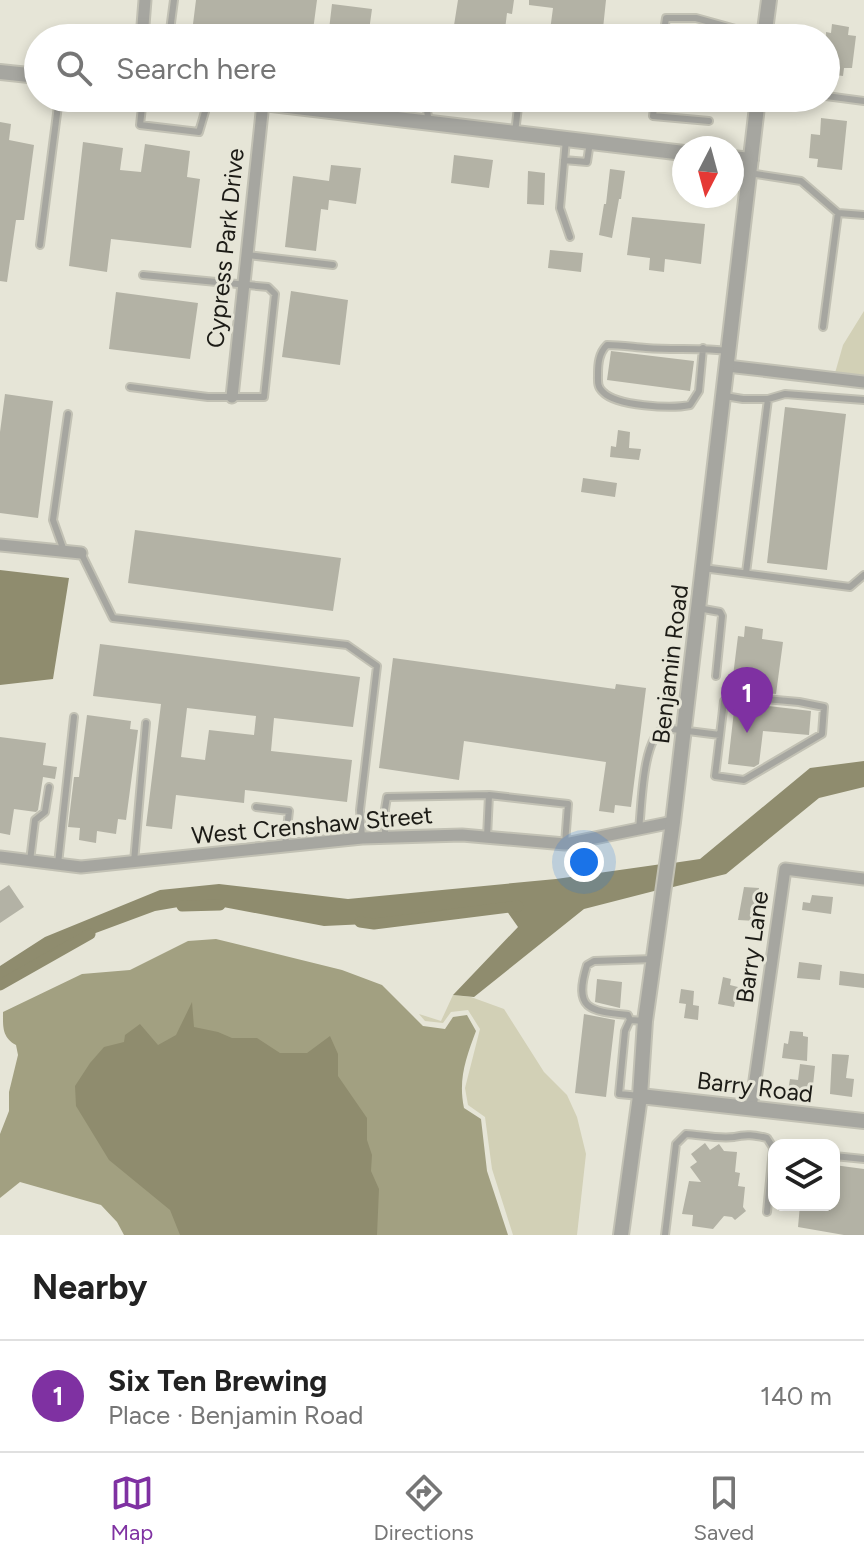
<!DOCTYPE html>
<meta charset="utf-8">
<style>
:root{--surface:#fff;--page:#f2f2f2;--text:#222;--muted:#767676;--line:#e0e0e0;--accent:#7f31a2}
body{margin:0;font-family:Figtree,sans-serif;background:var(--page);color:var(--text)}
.controls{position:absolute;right:24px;bottom:24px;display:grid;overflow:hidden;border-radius:16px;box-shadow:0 4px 12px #0003}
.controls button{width:72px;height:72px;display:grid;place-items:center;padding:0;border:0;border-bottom:2px solid var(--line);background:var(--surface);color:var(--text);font:40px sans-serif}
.compass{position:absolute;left:672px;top:136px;width:72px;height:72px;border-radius:50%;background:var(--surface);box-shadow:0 4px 12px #0003;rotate:186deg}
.you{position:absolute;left:584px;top:862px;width:28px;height:28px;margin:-20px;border:6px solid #fff;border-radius:50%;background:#1a73e8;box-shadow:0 0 0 12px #1a73e833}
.badge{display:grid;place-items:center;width:52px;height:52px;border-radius:50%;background:var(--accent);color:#fff;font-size:26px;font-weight:700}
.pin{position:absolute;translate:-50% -66px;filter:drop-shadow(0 2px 4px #0008)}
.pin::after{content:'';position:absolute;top:42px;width:28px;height:24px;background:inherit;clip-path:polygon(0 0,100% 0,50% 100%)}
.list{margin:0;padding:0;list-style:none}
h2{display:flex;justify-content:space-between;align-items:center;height:104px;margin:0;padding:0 32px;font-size:34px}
h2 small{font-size:26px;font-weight:400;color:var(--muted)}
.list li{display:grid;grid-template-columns:52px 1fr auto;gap:24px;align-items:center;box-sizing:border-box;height:112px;padding:0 32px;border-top:2px solid var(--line)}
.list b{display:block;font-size:30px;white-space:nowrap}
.list p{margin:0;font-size:26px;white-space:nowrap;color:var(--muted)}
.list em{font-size:26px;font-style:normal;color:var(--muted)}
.icon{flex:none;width:44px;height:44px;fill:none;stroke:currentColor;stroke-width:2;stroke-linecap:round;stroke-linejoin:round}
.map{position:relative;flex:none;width:864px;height:1235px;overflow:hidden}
.search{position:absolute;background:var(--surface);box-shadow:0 4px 12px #0003;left:24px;right:24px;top:24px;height:88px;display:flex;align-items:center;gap:20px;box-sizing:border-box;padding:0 28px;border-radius:44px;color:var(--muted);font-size:30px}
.sheet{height:216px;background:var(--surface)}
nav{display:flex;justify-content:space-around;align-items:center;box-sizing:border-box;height:112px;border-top:2px solid var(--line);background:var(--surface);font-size:22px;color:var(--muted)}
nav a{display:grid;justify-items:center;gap:4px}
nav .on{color:var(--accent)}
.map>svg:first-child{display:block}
.green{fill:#d2d0b6}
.forest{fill:#a2a081}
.water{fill:#8f8c6e}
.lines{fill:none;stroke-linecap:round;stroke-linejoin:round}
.canal{stroke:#8f8c6e;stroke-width:11}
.building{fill:#b3b2a5;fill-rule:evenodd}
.service-casing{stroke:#c2c1b4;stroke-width:10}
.minor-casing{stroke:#c2c1b4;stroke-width:15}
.tertiary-casing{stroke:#c2c1b4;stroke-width:18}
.service{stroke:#a6a6a0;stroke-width:6}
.minor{stroke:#a6a6a0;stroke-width:11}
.tertiary{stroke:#a6a6a0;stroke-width:14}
.labels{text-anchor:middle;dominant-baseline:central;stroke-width:6;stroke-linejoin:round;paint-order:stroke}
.street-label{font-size:24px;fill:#1c1b16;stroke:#e6e5d7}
</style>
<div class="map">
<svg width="864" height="1235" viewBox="0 0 864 1235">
<rect width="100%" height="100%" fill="#e6e5d7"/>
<path class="green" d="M 864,311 L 864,376 L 835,373 L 843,345 Z
M 453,995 L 471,997 L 504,1009 L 544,1072 L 567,1095 L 577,1117 L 586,1154 L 577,1235 L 513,1235 L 492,1169 L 485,1117 L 468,1105 L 465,1088 L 480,1029 L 468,1010 L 451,1012 L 443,1023 L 425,1021 L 419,1014 L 441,1021 Z"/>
<path class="forest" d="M 216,939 L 342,970 L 382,985 L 423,1026 L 445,1029 L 453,1017 L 467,1015 L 476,1031 C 466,1058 458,1079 464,1108 L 481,1119 L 487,1171 L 508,1235 L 124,1235 L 117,1222 L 101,1205 L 20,1182 L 0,1198 L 0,1134 L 9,1111 L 9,1092 L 18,1055 L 16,1045 C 2,1037 3,1027 3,1012 L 82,974 L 130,970 L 188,941 Z"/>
<path class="water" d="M 0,570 L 69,578 L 53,679 L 0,685 Z
M 864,761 L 864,787 L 819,798 L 726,874 L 669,888 L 673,863 L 700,859 L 810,768 Z
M 662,864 L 658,890 L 584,909 L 474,997 L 453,995 L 518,927 L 504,907 L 367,924 L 324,926 L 202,903 L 155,911 L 66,944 L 0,982 L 0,966 L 45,937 L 160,890 L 219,884 L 348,899 L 556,879 Z
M 192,1002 L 194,1027 L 218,1032 L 232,1038 L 257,1038 L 280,1053 L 307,1053 L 330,1036 L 338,1054 L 338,1076 L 367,1118 L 367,1140 L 372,1155 L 371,1171 L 379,1189 L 377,1235 L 180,1235 L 170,1210 L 109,1160 L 76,1106 L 75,1086 L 90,1063 L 104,1047 L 124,1042 L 125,1035 L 140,1024 L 158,1045 L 176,1035 Z"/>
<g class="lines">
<path class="canal" d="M 182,906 L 220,905
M 360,922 L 374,924 L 518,906
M 0,985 L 90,934"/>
</g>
<path class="building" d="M 196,0 L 317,0 L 312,38 L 203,38 L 204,34 L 192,32 Z
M 458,0 L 514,0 L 512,14 L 507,13 L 504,38 L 452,38 Z
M 529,0 L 606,0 L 602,38 L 549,38 L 553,8 L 529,5 Z
M 332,4 L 372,9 L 368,38 L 328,38 Z
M 832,24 L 849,27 L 848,35 L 856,36 L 852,68 L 844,68 L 843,76 L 827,74 L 826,32 L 831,33 Z
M 821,118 L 847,121 L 842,170 L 817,167 L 818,159 L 809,158 L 811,134 L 820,135 Z
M 0,122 L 11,124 L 9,140 L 34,145 L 24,220 L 16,220 L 7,282 L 0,281 Z
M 83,142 L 123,148 L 120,170 L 141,172 L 145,144 L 190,151 L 187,177 L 200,179 L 191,248 L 111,239 L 107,272 L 69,266 Z
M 454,155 L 493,160 L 489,188 L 451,183 Z
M 331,165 L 361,168 L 356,204 L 329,200 L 328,210 L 321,209 L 316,251 L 285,247 L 293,176 L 329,181 Z
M 610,169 L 625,171 L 621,199 L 619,199 L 612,238 L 599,235 L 604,204 L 606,204 Z
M 528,171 L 545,173 L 544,205 L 527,204 Z
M 632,217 L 705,224 L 701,264 L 665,259 L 664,272 L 649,270 L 650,258 L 627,255 Z
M 550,250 L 583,253 L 581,272 L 548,268 Z
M 291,291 L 348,300 L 340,365 L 282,357 Z
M 116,292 L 198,303 L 190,359 L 109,349 Z
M 611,351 L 694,361 L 690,391 L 607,380 Z
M 5,394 L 53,401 L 38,518 L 0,513 L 0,432 Z
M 785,407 L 846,414 L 827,570 L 767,563 Z
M 618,430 L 630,432 L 629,448 L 641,449 L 639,460 L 610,457 L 611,446 L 616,447 Z
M 583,478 L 617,483 L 615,497 L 581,492 Z
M 135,530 L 341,558 L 333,611 L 128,583 Z
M 745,626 L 763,629 L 762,639 L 783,642 L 776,694 L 736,690 L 737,685 L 732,684 L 738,636 L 744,637 Z
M 100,644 L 360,677 L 353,727 L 274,718 L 271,751 L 352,760 L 347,802 L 245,790 L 244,803 L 176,795 L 172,829 L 146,826 L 161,704 L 93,696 ZM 187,708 L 256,716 L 254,735 L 209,730 L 205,760 L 181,757 Z
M 393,658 L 615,689 L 616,684 L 646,688 L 631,807 L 615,805 L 614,813 L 599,811 L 606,762 L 464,741 L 459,780 L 379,768 Z
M 735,702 L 811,711 L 809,735 L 763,731 L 759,764 L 754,767 L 728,764 Z
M 87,715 L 131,721 L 130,729 L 138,730 L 126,820 L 118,819 L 116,834 L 97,831 L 96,843 L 79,840 L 80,828 L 68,827 L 74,777 L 79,777 Z
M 0,737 L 46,743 L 43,765 L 57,767 L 55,779 L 43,777 L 38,810 L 36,812 L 14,809 L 10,835 L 0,833 Z
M 9,885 L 24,907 L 0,923 L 0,891 Z
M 744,887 L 759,888 L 756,921 L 738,920 Z
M 812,895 L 833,897 L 831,914 L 802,910 L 803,902 L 810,903 Z
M 799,962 L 822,965 L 820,980 L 797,978 Z
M 840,971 L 864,974 L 864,988 L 839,985 Z
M 723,977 L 731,979 L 730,985 L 738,987 L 734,1007 L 718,1004 Z
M 597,979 L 622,982 L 620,1008 L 595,1002 Z
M 681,989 L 694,991 L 693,1005 L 699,1006 L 698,1020 L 684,1018 L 686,1004 L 679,1003 Z
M 584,1014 L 615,1020 L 606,1097 L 575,1093 Z
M 790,1031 L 803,1032 L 803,1036 L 808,1037 L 807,1061 L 782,1058 L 784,1043 L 788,1044 Z
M 832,1054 L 849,1055 L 846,1078 L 854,1079 L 852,1097 L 830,1094 Z
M 800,1064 L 815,1066 L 812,1095 L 788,1091 L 790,1079 L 798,1080 Z
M 705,1143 L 710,1150 L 719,1144 L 724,1151 L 737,1152 L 735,1172 L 740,1173 L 738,1186 L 745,1187 L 743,1207 L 746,1211 L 735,1220 L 732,1217 L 724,1216 L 713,1229 L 692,1226 L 693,1215 L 682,1214 L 689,1181 L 701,1182 L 690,1167 L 697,1162 L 691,1154 Z
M 834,1165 L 864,1169 L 864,1235 L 844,1235 L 798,1227 L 800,1205 L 834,1205 Z"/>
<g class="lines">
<g class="service-casing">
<path id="service" d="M 169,38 L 174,0
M 663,38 L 666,18 L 696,18 L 764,37
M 826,96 L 864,101
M 143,98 L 140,125 L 199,132 L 209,98
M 420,98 L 426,104 L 429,123
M 655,98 L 653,116 L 709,121
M 515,133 L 519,98
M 566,139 L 560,208 L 570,237
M 564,160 L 587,162 L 590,142
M 749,173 L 801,181 L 838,213 L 864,215
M 40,245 L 59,98
M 247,255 L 333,265
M 823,327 L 838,213
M 703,348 L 699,391 L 690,405 C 671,409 616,406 603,392 C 597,387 598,381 598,374 C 598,363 599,353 607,345 C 620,345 633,347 646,348 C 674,350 701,348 729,351
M 130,387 L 208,397 L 264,397 L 275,294 L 268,287 L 143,275
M 725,396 L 743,399 L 768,399 L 785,394 L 864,400
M 64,551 L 53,520 L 68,414
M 81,553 L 113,618 L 347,645 L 377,666 L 360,810 L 362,838
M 703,568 L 850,587 L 864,575
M 746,573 L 768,399
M 698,608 L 720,612 L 722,616 L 716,676
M 489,795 L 568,804 L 565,844
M 256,807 L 289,811 L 285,846
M 639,829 C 642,805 642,739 664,728 L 720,735 L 715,776 L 744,780 L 822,734 L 824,707 L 799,702 L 731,696 L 724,701 L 720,735
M 385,837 L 385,809 L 387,797 L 489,795 L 487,837
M 30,861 L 35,820 L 45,812 L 49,787
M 134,862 L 146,723
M 58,864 L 74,717
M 630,1020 L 628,1015 C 590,1011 573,1010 587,965 L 594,961 L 654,959
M 640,1096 L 619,1094 L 625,1031 L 630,1020 L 645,1021
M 834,1156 L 864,1159
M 767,1212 L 773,1149
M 665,1235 L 676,1144 L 686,1134 C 701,1135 719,1139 734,1137 C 746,1134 754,1135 767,1138 L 774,1149"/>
</g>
<g class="minor-casing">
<path id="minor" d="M 142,38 L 145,0
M 727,366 L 864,382
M 232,397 L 263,103
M 0,545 L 81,553
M 0,857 L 81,867 L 362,838 L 462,835 L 565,844 L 673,822
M 751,1108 L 785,869 L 864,879"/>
</g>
<g class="tertiary-casing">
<path id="tertiary" d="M 764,38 L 769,0
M 0,72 L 38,76
M 220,98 L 684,153
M 732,158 L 751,160
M 640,1096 L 864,1121
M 621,1235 L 640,1096 L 645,1021 L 673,822 L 758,98"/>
</g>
<use href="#service" class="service"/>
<use href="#minor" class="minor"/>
<use href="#tertiary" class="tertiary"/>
</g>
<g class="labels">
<g class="street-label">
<text transform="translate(225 248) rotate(-84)">Cypress Park Drive</text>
<text transform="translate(670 664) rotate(-83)">Benjamin Road</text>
<text transform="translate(312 825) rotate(-5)">West Crenshaw Street</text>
<text transform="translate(752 947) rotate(-82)">Barry Lane</text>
<text transform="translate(755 1087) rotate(7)">Barry Road</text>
</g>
</g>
</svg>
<div class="controls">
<button><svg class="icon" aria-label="layers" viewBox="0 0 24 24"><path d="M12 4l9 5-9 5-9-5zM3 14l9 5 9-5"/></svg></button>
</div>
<svg class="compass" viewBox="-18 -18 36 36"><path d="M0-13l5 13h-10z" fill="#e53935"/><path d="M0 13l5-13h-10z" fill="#767676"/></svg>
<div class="you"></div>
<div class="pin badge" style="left:747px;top:733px">1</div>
<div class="search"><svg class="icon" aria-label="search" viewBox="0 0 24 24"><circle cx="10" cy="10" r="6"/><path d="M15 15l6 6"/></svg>Search here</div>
</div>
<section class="sheet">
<h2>Nearby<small></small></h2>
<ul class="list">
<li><span class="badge">1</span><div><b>Six Ten Brewing</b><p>Place · Benjamin Road</p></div><em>140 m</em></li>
</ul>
</section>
<nav>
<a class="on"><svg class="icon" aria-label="map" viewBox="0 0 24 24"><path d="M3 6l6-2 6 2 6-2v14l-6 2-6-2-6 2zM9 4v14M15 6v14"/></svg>Map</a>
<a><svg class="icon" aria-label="directions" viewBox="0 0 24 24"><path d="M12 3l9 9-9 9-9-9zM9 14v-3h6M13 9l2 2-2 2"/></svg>Directions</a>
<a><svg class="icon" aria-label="saved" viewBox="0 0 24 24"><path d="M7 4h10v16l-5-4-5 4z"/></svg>Saved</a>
</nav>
